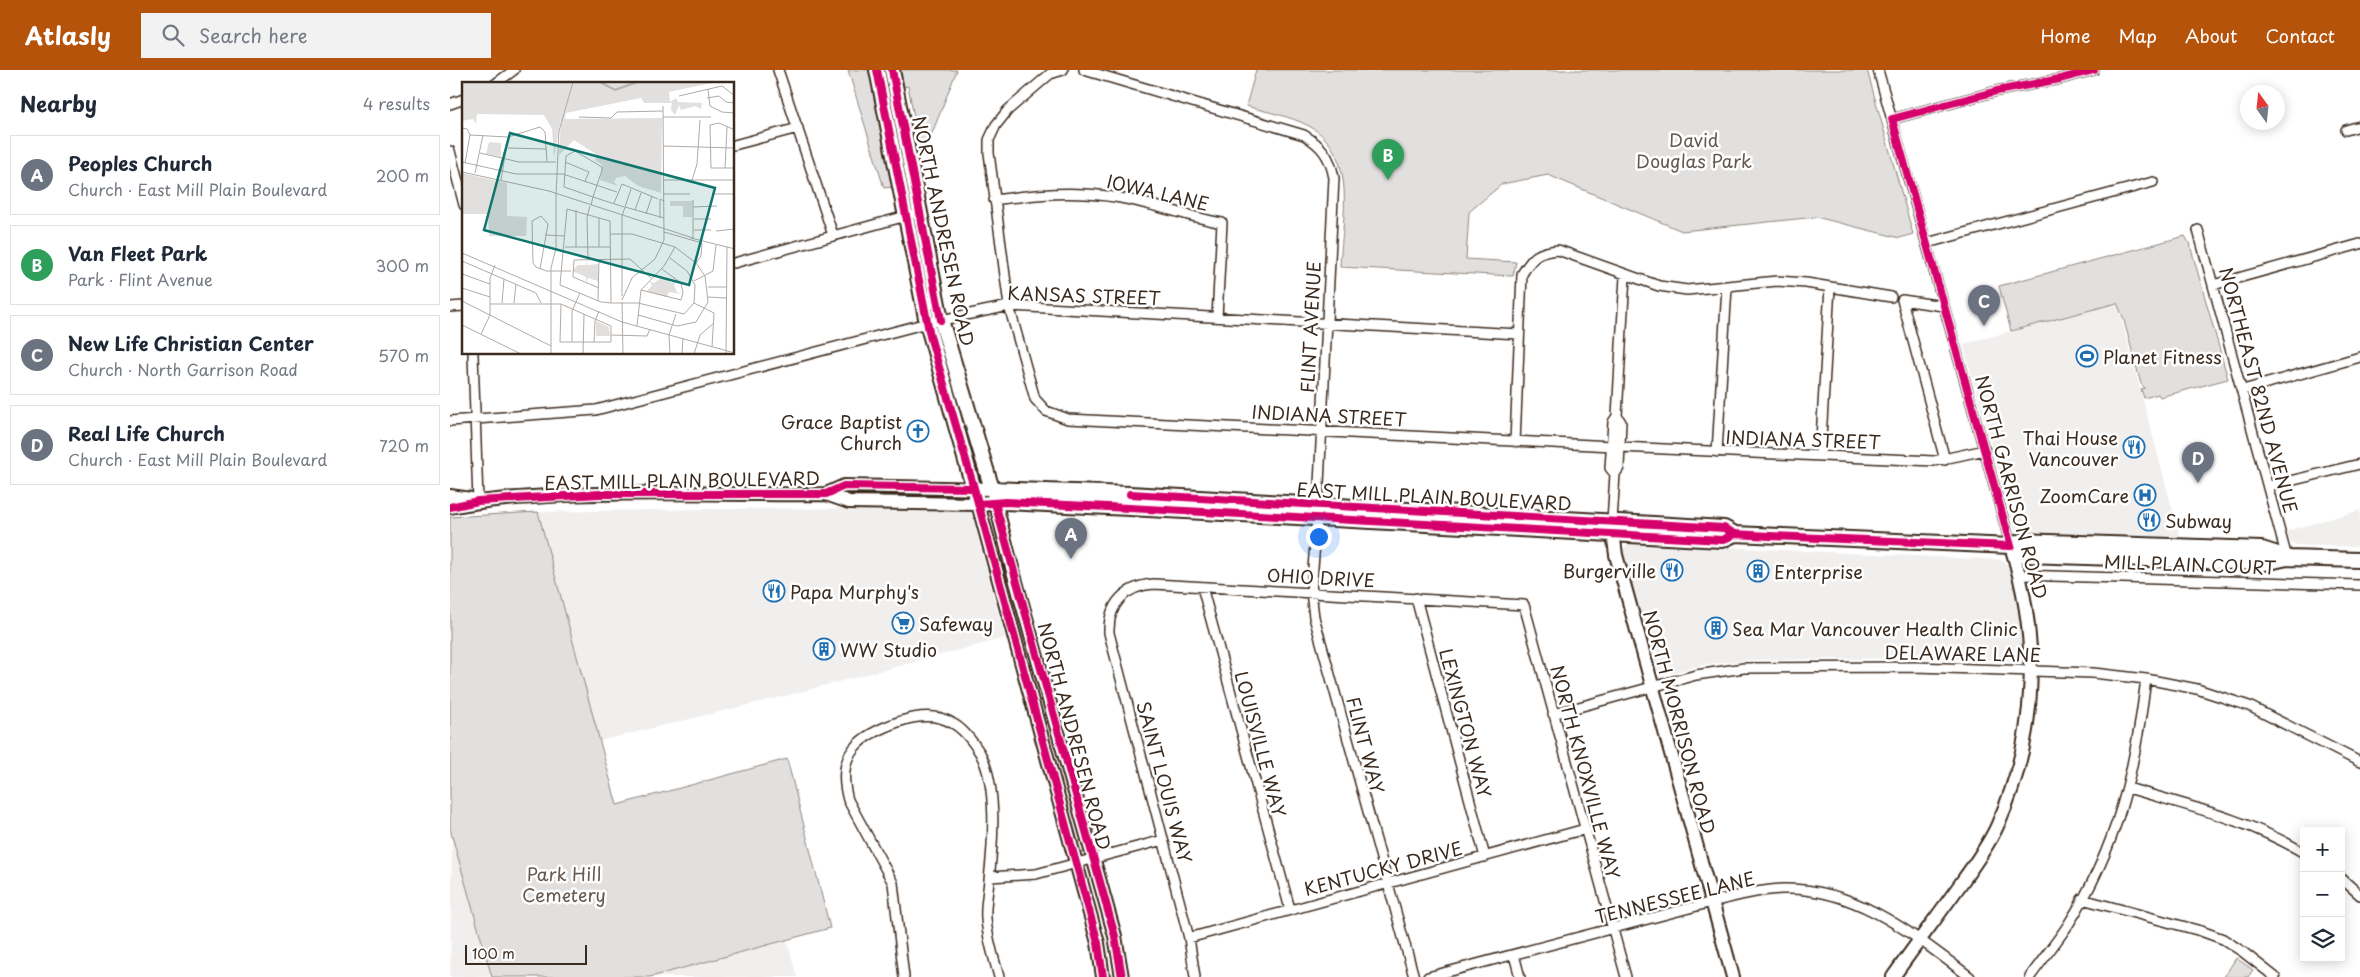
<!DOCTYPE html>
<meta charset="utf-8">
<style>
:root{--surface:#fff;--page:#f2f2f3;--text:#1f2937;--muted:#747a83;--line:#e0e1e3;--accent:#b45309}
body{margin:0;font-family:"Playpen Sans",sans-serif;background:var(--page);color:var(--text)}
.controls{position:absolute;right:15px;bottom:15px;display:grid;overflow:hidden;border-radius:0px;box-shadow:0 2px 12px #0003}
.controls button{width:45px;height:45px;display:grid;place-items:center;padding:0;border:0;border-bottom:1px solid var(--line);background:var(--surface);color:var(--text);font:25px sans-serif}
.compass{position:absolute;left:1790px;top:15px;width:45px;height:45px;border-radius:50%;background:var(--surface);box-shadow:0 2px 12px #0003;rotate:345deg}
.scale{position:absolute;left:15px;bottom:12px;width:122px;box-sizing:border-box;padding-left:5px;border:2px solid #3b2a1e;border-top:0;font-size:14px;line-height:18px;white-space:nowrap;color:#3b2a1e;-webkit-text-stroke:4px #fff;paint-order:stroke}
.you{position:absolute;left:868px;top:466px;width:18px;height:18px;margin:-12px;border:4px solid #fff;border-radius:50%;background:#1a73e8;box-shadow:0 0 0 8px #1a73e833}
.badge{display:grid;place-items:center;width:32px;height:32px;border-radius:50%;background:var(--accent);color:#fff;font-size:16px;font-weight:700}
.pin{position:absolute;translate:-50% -41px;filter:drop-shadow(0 1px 2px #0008)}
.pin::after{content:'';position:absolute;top:26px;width:18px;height:15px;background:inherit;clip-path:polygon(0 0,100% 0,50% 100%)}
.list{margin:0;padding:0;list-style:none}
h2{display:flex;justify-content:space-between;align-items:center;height:65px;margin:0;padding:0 20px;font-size:21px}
h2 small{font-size:16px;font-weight:400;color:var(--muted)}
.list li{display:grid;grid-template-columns:32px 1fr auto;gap:15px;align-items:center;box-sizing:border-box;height:80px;margin:0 10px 10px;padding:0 10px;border:1px solid var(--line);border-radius:0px}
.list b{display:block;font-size:19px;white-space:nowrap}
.list p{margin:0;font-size:16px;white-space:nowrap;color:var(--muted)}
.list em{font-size:16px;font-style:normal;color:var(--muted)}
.icon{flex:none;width:28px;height:28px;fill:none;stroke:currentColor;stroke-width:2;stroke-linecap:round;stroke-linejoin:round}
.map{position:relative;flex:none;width:1910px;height:907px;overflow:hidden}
header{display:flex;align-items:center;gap:30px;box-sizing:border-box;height:70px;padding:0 25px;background:var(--accent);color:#fff}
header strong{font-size:24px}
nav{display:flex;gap:28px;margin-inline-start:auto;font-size:18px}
.search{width:350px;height:45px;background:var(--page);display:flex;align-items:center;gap:12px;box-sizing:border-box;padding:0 18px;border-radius:0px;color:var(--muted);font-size:19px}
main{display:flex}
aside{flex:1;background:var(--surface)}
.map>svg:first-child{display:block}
.built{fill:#f1efee}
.green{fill:#e2e0de;stroke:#8e857e}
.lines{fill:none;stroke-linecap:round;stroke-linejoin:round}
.street-casing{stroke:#3b2a1e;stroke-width:12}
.secondary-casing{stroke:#3b2a1e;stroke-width:16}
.primary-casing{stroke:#3b2a1e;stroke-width:18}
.street{stroke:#fff;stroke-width:9}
.secondary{stroke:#fff;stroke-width:12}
.primary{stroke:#fff;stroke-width:14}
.cycleway-casing{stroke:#fff;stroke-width:11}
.cycleway{stroke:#d6006c;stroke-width:8}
.labels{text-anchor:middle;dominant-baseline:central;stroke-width:5;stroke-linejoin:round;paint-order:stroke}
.park-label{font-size:18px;fill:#65584e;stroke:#fff}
.street-label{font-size:18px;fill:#3b2a1e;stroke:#fff}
.poi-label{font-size:18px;fill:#3b2a1e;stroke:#fff;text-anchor:start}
.inset-river{fill:none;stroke:#bcb6b3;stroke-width:2.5}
.inset-road{fill:none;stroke:#b1aaa5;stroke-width:1}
.view{fill:#0f766e;fill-opacity:0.15;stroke:#0f766e;stroke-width:2.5}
.inset-edge{fill:none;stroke:#3b2a1e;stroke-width:2.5}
</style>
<header>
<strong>Atlasly</strong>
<div class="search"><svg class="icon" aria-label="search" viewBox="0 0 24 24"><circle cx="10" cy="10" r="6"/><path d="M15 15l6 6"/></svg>Search here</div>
<nav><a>Home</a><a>Map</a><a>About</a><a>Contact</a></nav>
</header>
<main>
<aside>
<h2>Nearby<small>4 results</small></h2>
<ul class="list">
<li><span class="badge" style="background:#6b7280">A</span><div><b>Peoples Church</b><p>Church · East Mill Plain Boulevard</p></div><em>200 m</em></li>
<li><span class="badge" style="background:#2e9e5b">B</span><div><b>Van Fleet Park</b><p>Park · Flint Avenue</p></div><em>300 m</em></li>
<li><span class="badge" style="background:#6b7280">C</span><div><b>New Life Christian Center</b><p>Church · North Garrison Road</p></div><em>570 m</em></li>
<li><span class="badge" style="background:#6b7280">D</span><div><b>Real Life Church</b><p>Church · East Mill Plain Boulevard</p></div><em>720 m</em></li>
</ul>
</aside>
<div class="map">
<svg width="1910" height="907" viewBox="0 0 1910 907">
<rect width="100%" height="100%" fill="#fff"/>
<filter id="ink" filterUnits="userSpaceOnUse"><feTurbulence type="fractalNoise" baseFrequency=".02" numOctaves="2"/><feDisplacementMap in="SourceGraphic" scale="10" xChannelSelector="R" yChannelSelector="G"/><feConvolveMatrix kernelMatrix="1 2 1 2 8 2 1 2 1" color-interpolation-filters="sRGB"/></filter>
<g filter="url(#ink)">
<path class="built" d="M 1667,233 L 1731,471 L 1569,465 L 1565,461 L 1513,274 Z
M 520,438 L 555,568 L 323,629 L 149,671 L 88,442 L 258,439 Z
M 1910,440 L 1910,477 L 1844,475 L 1839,471 L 1837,461 Z
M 1181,473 L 1553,490 L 1558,495 L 1569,540 L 1574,588 L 1570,591 L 1466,588 L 1303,590 L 1257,594 L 1212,605 L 1206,599 L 1173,481 L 1176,475 Z
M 2,758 L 42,907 L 0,907 Z
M 337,870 L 347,907 L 200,907 Z"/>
<path class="green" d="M 398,0 L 422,0 L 443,117 L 434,118 Z
M 449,0 L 507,0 L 477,76 L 470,78 L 458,16 L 454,17 Z
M 806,0 L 1417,0 L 1463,164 L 1450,168 L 1366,147 L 1232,161 L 1098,105 L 1052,114 L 1019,142 L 1016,189 L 1066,192 L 1063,206 L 890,197 C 892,149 909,84 859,56 C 840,46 817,42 796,36 Z
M 1735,166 L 1740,175 L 1778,309 L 1710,327 L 1708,324 L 1694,328 L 1691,319 L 1695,318 L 1691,314 L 1673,247 L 1667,233 L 1561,261 L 1549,216 Z
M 88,442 L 167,735 L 337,689 L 380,858 L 200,907 L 42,907 L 0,759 L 0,447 Z
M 1786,888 L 1803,900 L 1798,907 L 1774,907 Z"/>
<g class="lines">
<g class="street-casing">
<path id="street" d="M 328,0 L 383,165
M 613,0 L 600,4 L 558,40 L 546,55 L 539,70 L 539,83 L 559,236 L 585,329 L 596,341 L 618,349 L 1162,376
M 634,0 L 854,65 C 872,76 880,86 884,108 L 868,435
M 1428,0 L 1561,476
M 45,14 L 64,0
M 0,34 L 14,29
M 1442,49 L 1547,21 L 1610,9 L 1644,0
M 1896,60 L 1910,56
M 284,75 L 348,58
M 0,81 L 14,135
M 544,130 C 574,126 605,122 636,124 C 683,126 726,144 772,153 L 767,247
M 1748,160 L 1837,488
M 1477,173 L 1703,112
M 284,193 L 460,145
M 1763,215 L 1910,174
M 1493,236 L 1452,230 L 1495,390
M 0,237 L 14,236
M 23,284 L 28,431
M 1793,320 L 1910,287
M 0,351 L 146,340 L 477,253 L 559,236 L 1069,264
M 1065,372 L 1072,204 C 1083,186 1088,182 1108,180 L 1209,216 L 1237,220 L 1327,211 L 1356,213 L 1441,227
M 1170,377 L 1484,391 L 1535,380
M 1267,382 L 1277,217
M 1370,386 L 1380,217
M 1165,404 L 1160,398 L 1163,352 L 1167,346 L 1175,206
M 1819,416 L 1910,394
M 867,449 L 861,522 L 864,547 L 964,907
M 1162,451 L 1165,404 L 1169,398 L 1171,352 L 1167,346
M 1570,505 L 1910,515
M 752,517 L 840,839
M 966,528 L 1035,787
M 1103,644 L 1246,605 L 1294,598 L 1466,597 L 1643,603 L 1696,609 L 1747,619 L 1799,636 L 1910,692
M 1678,718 C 1738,736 1800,750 1854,783
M 540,807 L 586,804 L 713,770
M 1891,808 L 1910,825
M 1632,829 L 1751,861 L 1773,869 L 1793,882 L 1825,907
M 739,868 L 1135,759
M 1064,885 L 1070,907
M 454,907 L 443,813 L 398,730 C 385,683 409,665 451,651 C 467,646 487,644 502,653 C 514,659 523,672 530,683 C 548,715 543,774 539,810 C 538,822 535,836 536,848 C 537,868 544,888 549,907
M 745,907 L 739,868 L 659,563 C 658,534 675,516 704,514 L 1074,535 L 1176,907
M 978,907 L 1262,832 C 1286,826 1309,820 1333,819 C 1407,817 1465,866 1520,907
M 1580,907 C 1592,890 1606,873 1618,855 C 1668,776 1685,700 1696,609"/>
</g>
<g class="secondary-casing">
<path id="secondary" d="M 376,424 L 394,416 L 542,419 L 561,494 L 665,866 L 672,907
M 0,426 L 21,429
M 0,437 C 39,429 78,427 117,425 C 203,421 289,425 376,424 L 399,432 L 528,434 L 648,873 L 653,907
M 1162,454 L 1166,485 L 1283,907
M 1443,907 C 1466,874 1491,842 1514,809 C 1526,792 1540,773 1548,754 C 1588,665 1590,569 1561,476"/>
</g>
<g class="primary-casing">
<path id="primary" d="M 427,0 L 477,253 L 528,434 L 556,432 L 679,438 L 1272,470 L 1285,464
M 442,0 L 491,250 L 542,419 L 680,424 L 1274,458 L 1285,464 L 1561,476 L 1575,485 L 1815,493 L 1837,488 L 1910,490
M 1561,476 L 1571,471 L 1812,479 L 1837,487"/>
</g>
<use href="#street" class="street"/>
<use href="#secondary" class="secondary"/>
<use href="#primary" class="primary"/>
<g class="cycleway-casing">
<path id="cycleway" d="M 427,0 L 480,266 L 524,418 L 626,793 L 648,873 L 653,907
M 442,0 L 491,250
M 680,424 L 1274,458 L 1285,464 L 1320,466 L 1561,476 L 1442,49 L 1547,21 L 1610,9 L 1644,0
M 545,433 L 665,866 L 672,907
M 528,434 L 556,432 L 679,438 L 1272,470 L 1285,464
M 0,437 L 28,431 L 150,424 L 376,424 L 394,416 L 524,418"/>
</g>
<use href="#cycleway" class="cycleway"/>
</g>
</g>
<defs>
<g id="stadium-ring" transform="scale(1.125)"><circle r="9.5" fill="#fff" stroke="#1f6fb2" stroke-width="1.5"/><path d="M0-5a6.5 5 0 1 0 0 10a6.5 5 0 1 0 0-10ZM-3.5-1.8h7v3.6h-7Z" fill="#1f6fb2"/></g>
<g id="church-ring" transform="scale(1.125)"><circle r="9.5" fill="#fff" stroke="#1f6fb2" stroke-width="1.5"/><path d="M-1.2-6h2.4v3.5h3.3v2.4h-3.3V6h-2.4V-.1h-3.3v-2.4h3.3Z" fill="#1f6fb2"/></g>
<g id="restaurant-ring" transform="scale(1.125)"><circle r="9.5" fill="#fff" stroke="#1f6fb2" stroke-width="1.5"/><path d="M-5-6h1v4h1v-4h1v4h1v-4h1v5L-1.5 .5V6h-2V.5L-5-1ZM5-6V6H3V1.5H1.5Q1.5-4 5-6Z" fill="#1f6fb2"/></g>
<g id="hospital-ring" transform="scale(1.125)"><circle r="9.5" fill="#fff" stroke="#1f6fb2" stroke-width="1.5"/><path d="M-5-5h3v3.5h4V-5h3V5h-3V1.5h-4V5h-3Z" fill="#1f6fb2"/></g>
<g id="building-ring" transform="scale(1.125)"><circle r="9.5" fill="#fff" stroke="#1f6fb2" stroke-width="1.5"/><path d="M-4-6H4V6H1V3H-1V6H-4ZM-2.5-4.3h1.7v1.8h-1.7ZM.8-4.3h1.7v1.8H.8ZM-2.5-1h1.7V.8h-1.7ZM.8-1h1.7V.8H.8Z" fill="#1f6fb2"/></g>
<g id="supermarket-ring" transform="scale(1.125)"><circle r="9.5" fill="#fff" stroke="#1f6fb2" stroke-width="1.5"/><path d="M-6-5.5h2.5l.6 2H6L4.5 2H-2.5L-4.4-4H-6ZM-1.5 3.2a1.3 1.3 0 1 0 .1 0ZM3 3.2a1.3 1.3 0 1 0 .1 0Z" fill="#1f6fb2"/></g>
</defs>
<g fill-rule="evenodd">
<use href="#stadium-ring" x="1637" y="286"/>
<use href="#church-ring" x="468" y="361"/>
<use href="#restaurant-ring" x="1684" y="377"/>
<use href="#hospital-ring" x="1695" y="425"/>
<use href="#restaurant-ring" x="1699" y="450"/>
<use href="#restaurant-ring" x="1222" y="500"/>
<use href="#building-ring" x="1308" y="501"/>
<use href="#restaurant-ring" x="324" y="521"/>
<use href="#supermarket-ring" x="453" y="553"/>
<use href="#building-ring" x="1266" y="558"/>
<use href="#building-ring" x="374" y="579"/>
</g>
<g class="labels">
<g class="park-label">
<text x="1244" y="69">David<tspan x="1244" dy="21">Douglas Park</tspan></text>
<text x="114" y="803">Park Hill<tspan x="114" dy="21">Cemetery</tspan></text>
</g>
<g class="street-label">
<text transform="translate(708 122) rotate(13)">IOWA LANE</text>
<text transform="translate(494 161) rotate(78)">NORTH ANDRESEN ROAD</text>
<text transform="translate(634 225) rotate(2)">KANSAS STREET</text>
<text transform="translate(860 257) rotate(-87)">FLINT AVENUE</text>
<text transform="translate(1809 320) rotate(75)">NORTHEAST 82ND AVENUE</text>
<text transform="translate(879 345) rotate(3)">INDIANA STREET</text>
<text transform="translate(1353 369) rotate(2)">INDIANA STREET</text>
<text transform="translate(232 410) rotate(-1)">EAST MILL PLAIN BOULEVARD</text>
<text transform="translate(1562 417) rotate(75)">NORTH GARRISON ROAD</text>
<text transform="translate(984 426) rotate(3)">EAST MILL PLAIN BOULEVARD</text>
<text transform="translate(1740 494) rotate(2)">MILL PLAIN COURT</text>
<text transform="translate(871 507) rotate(3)">OHIO DRIVE</text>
<text transform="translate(1513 583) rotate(1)">DELAWARE LANE</text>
<text transform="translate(1230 652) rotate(75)">NORTH MORRISON ROAD</text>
<text transform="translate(1016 653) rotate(75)">LEXINGTON WAY</text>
<text transform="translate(625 666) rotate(75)">NORTH ANDRESEN ROAD</text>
<text transform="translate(811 674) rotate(75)">LOUISVILLE WAY</text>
<text transform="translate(916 675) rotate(75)">FLINT WAY</text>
<text transform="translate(1136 702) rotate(75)">NORTH KNOXVILLE WAY</text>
<text transform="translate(715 712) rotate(75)">SAINT LOUIS WAY</text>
<text transform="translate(933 798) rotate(-15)">KENTUCKY DRIVE</text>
<text transform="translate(1225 827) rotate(-14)">TENNESSEE LANE</text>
</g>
<g class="poi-label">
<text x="1653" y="286">Planet Fitness</text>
<text x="452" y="351" text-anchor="end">Grace Baptist<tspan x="452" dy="21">Church</tspan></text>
<text x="1668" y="367" text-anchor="end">Thai House<tspan x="1668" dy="21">Vancouver</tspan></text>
<text x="1679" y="425" text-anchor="end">ZoomCare</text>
<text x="1715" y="450">Subway</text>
<text x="1206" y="500" text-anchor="end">Burgerville</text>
<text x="1324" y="501">Enterprise</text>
<text x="340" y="521">Papa Murphy's</text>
<text x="469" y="553">Safeway</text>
<text x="1282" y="558">Sea Mar Vancouver Health Clinic</text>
<text x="390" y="579">WW Studio</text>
</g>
</g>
<g transform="translate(12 12)">
<rect width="272" height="272" fill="#fff"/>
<path d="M 0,0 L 254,0 L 207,10 L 208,20 L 214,16 L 216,20 L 240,21 L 239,27 L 233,24 L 219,28 L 217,23 L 213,33 L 209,28 L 210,21 L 182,21 L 179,16 L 104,31 L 103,37 L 200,36 L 199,111 L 176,104 L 163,94 L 154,96 L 152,100 L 156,104 L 138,98 L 140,83 L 133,78 L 135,73 L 112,58 L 97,73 L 99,37 L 92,76 L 90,47 L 82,33 L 15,32 L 14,42 L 11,37 L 0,39 ZM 27,60 L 39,61 L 39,75 L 24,72 ZM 0,91 L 45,101 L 45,134 L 65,135 L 64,154 L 27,154 L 26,132 L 0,132 ZM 208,119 L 230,119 L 230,135 L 221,135 L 221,124 L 208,124 ZM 124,177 L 125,183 L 136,182 L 136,199 L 126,196 L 124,201 L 124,195 L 110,189 L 116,183 L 124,183 ZM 200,195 L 210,201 L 214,198 L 212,203 L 215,210 L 220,212 L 207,210 L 205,215 L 185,209 L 190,203 L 187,199 L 192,201 ZM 134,239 L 147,245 L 148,254 L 134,254 Z" fill="#e2e0de"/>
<path class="inset-river" d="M 138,0 L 153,8 L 175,0"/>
<path class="inset-road" d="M 246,7 L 248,24 L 260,30 L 273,31M 217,14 L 260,4 L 273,14M 245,16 L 257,14 L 264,20 L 273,21M 117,35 L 149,36 L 155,30 L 201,29M 201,35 L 249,35M 0,46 L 5,47 L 8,53 L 46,55 L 78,45 L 83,50 L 85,80M 273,48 L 257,41 L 248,43 L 249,86 L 273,86M 201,64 L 273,66M 46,66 L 84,67M 18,71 L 57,80 L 94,80M 0,80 L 54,92 L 101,92 L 155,110M 103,80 L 127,90 L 123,99M 3,81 L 8,53M 263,86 L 265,45M 0,90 L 87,109 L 231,156M 13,91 L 21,53M 39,98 L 46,55M 202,98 L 273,98M 230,98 L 235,82 L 238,38M 202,112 L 228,112M 250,112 L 273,112M 94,113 L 97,49 L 111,0M 231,118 L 231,156M 152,121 L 160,102 L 196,117M 129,123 L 131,115 L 140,88 L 140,85 L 113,69 L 104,74 L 102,105 L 105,106 L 131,115 L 162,125M 163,125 L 202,136M 231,125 L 255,124M 114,128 L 114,165M 173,128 L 179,111M 184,132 L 190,114M 137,136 L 137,165M 198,136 L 198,117 L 202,119M 232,137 L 249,137M 232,148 L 249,148M 254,149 L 273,147M 202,150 L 240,161M 148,152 L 170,152 L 213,165 L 234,181 L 243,194 L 246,220 L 234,240 L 215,244 L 176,233M 83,153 L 103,154M 229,156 L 273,167M 103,165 L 148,165M 0,171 L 160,240 L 273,271M 126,176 L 125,135 L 128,124M 0,179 L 74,211 L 79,221M 234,181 L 239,174 L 240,161M 78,187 L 86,142 L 79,134 L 70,139 L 71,181 L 74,185 L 76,186 L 82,188 L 84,189 L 109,189M 0,192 L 28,202M 232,199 L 251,189 L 254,163M 246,205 L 265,205M 0,206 L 28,215M 137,206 L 111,195 L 112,178 L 168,177 L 189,196M 179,208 L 219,218 L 221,211 L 219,201 L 200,187M 160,214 L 160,134 L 169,107M 246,215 L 264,216M 160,218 L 170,196 L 193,177 L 202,158 L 201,24M 0,219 L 89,264M 136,219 L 137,177M 160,220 L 161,272M 40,221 L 42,197M 52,221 L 54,202M 149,221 L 148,139 L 105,127 L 98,203 L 139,220 L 149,221 L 176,221 L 222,232 L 232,221 L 233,203 L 225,189 L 208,176M 232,221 L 252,231 L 250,265M 28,222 L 99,222 L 133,237 L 149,244 L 149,260 L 98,260 L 99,222M 0,243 L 59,272M 175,244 L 179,208 L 202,184 L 213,165M 19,252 L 28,233 L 28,196 L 33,183M 149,253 L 185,254 L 188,247M 110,260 L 110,229 L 118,211M 132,260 L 133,239 L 137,229M 89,272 L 89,186 L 94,166 L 94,113M 100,272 L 163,272M 121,272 L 122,232M 208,272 L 207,253 L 214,232M 220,272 L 221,256M 232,272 L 238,253 L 252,241M 264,272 L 265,165"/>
<path class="view" d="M 48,51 L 253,106 L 227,203 L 22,148 Z"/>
<rect width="272" height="272" class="inset-edge"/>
</g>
</svg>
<div class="controls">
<button>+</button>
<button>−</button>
<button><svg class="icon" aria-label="layers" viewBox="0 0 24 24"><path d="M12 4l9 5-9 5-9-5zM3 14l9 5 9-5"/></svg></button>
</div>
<svg class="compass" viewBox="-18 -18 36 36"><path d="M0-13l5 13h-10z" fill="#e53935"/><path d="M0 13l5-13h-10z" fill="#747a83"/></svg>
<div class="scale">100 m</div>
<div class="you"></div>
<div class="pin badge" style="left:621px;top:489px;background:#6b7280">A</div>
<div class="pin badge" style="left:938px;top:110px;background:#2e9e5b">B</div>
<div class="pin badge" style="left:1534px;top:256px;background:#6b7280">C</div>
<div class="pin badge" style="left:1748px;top:413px;background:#6b7280">D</div>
</div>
</main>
